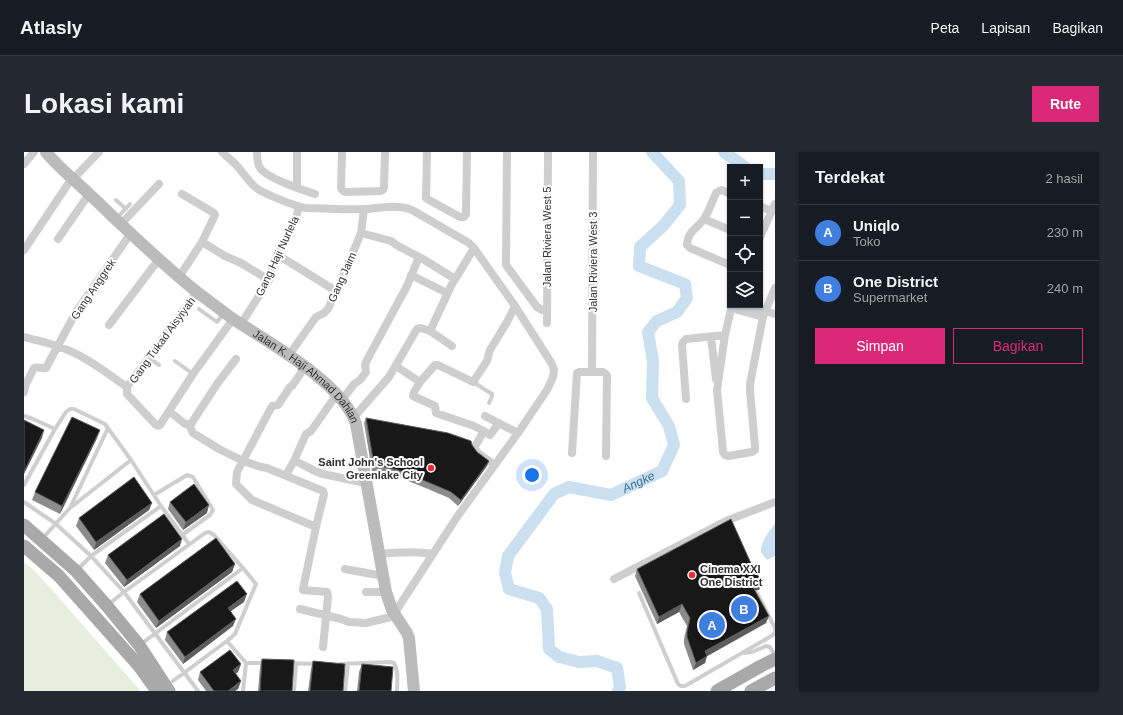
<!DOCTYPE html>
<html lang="id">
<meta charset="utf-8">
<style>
:root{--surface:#171b24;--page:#242831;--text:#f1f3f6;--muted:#9ea1a6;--line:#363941;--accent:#db2777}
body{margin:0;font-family:Helvetica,sans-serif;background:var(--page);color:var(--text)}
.controls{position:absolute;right:12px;top:12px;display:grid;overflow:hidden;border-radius:0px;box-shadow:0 1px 3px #0004}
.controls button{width:36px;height:36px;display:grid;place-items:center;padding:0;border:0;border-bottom:1px solid var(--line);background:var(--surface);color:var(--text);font:20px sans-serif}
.you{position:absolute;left:508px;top:323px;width:14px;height:14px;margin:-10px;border:3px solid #fff;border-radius:50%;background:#1a73e8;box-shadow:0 0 0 6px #1a73e833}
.badge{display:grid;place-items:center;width:26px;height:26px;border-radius:50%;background:var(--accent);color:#fff;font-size:13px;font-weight:700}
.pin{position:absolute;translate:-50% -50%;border:2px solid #fff;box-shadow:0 1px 4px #0006}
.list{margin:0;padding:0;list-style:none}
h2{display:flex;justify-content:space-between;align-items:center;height:52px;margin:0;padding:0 16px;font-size:17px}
h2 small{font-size:13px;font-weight:400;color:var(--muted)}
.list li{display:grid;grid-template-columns:26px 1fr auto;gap:12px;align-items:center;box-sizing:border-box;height:56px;padding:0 16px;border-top:1px solid var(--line)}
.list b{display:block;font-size:15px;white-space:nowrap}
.list p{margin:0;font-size:13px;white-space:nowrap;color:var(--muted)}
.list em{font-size:13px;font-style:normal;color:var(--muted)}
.actions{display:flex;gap:8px;padding:12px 16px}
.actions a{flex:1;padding:9px 0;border:1px solid var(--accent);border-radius:0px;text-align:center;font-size:14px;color:var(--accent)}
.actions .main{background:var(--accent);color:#fff}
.icon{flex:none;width:22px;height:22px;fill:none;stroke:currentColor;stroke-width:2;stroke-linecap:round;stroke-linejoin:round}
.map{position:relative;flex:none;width:751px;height:539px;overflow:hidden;border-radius:0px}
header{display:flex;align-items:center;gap:24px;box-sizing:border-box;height:56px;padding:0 20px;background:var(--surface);border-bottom:1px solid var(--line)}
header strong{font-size:19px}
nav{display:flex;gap:22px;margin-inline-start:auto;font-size:14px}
.intro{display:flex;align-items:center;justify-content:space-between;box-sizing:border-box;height:96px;padding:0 24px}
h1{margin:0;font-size:28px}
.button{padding:10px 18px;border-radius:0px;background:var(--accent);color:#fff;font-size:14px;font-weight:700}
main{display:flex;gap:24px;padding:0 24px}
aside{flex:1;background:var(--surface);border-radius:0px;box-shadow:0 1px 3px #0004}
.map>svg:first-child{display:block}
.green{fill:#e7eede}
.water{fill:#cadfef}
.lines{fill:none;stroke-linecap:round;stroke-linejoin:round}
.river{stroke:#cadfef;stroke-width:12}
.lane{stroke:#cecece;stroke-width:4}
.street{stroke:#cecece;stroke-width:8}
.secondary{stroke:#bbb;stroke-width:12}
.primary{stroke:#a9a9a9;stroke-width:13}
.wall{fill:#8c8c8c}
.shaded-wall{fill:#5d5d5d}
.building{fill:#181818;stroke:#5d5d5d}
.poi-dot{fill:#f02b33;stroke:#fff;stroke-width:1.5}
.labels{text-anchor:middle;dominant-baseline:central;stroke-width:4;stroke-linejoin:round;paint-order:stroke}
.street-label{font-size:11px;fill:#313131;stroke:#fff}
.poi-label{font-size:11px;font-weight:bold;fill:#313131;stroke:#fff;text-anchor:end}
.water-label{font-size:12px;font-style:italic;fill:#397199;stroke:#fff}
</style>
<header>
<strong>Atlasly</strong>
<nav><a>Peta</a><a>Lapisan</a><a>Bagikan</a></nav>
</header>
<div class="intro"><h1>Lokasi kami</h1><a class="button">Rute</a></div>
<main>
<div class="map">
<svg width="751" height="539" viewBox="0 0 751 539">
<rect width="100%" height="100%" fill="#fff"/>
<path class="green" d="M 0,410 L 13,421 L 115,537 L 115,539 L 0,539 Z"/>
<path class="water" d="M 751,372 L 751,404 L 743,408 C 741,406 739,403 737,400 C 735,393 746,377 751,372 Z"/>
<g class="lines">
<g class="river">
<path d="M 700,0 L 721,15"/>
<path d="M 736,22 L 751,22"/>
<path id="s1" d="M 594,539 L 596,535 L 593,516 L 573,509 L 555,510 L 535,505 L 525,497 L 523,457 L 515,446 L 485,437 L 481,421 L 484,404 L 530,342 L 545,335 L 587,343 L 638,319 L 650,293 L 645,274 L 628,246 L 629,209 L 624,180 L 633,169 L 653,160 L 663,146 L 661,132 L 615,114 L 616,95 L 639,74 L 656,53 L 655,29 L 628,0"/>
</g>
<path class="lane" d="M 92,48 L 102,57
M 92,67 L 106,52
M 175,157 L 193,170 L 200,161
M 125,206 L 135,213
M 151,209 L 169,222
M 449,230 L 468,242 L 468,244 L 465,251
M 0,264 L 9,267 L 31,277
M 84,276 L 46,356 L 107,308
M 0,333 L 31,277 L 42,260 L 46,257 L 50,257 L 81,272 L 107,308 L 137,354 L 165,392
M 130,343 L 163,323 L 169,325 L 189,358 L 186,363 L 158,383
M 0,350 L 32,372 L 67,404 L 100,440 L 174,539
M 18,387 L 46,356
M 53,418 L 67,404 L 137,354
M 615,441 L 654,532 L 657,534 L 661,534 L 749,483 L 751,480
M 733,441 L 751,476 L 751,479
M 85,452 L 100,440 L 181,381 L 185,380 L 190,383 L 219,416 L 232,432 L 211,482 L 203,489 L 149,529
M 203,489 L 222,511 L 241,511
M 117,492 L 219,416
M 721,501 L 728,500 L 742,494 L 746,495 L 751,503
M 266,511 L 293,512
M 316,512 L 366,510 L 370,511 C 375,519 373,530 373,539
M 219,539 L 222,511
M 270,539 L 272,512
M 321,539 L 324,512"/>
<path class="street" d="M 198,0 C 203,5 209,9 214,15 C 219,21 224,28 230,34 C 237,41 271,54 281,56 C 301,56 321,58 341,57 C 357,56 373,52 388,58 L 445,91 L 450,96 L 491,154 L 528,212 L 530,218 L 529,225 L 523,238 L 494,281 L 433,365 L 370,462
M 233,0 C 233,6 233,11 236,16 C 243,26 278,38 291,42
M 318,0 L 317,36 L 319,39 L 321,40 L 356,39 L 359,38 L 360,35 L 361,0
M 403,0 L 402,46 L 405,48 L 436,65 L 440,65 L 442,62 L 443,0
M 483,0 L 482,113 L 513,155 L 518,158 L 523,159
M 0,12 L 10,0
M 49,27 L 75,0
M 273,36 L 273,0
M 706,42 L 698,38 L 695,39 L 692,41 C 688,50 685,59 680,67 C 673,77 664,78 663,93 L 666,96 L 706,113
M 736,54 L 747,59
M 680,67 L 706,78
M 97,72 L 135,32
M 337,81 L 367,89 L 374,94 L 399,107 L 431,127
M 736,85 L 751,52
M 34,87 L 65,42
M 178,90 L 201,104 L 217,111 L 245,128
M 0,98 L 48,26
M 254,103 L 312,139
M 387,123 L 423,141
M 155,125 L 178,90 L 191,63 L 190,61 L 158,42
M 708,153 L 701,183 L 693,238 L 699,300 L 701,303 L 704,304 L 728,300 L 731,298 L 731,294 L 726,239 L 726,232 L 739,165 L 751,136
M 722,153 L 751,162
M 707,156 L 739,165
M 523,171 L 524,0
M 217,172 L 245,128 L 250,110 L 272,66 L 275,55
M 85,173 L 135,107
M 406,179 L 428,194
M 0,185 C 11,188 23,190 33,194 C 59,202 81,220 103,235
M 687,185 L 692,227
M 265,203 L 292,165 L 300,161 L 304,157 L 321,120 L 337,81 L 340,57
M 372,214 L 396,230 L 411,213 L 414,213 L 449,230 L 463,209 L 466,198 L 483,170 L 491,154
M 281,215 L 268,234 L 266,235 L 254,253 L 248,254 L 213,320 L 212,332 L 228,348 L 292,375
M 568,219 L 569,0
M 396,230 L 390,240 L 389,244 L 411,254 L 412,261 L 450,274 L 460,279 L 450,296 L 455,302 L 471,313
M 103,235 L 103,242 L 132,273 L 134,274 L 136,273 L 169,222 L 209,167
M 103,235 L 173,140
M 0,240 L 2,232 L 10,216 C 14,214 18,217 22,216 L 52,160 L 107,81
M 662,247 L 658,193 L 659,190 L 662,187 L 701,183
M 318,248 L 330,232 L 336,228 L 342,220 L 341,213 L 343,208 L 383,134 L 395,105
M 145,259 L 161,272 L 167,272 L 193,232 L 212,207
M 461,264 L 494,281
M 330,265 L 365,225 L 393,177 L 397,176 L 406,179 L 427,134 L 450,96
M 165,273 L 169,281 L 195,297 L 219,309 L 237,315 L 243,316 L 299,339 L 300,342 L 292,375 L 279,437 L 279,438 L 303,440 L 304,445 L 299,495
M 460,279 L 466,283 L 475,271
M 548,301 L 553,221 L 555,220 L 579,220 L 582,222 L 583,224 L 582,304
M 270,309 C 280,312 288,319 299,322 L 342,331
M 262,323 L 270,309 L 282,282 L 287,279 L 292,272 L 313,242
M 356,402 C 374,400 392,399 409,402
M 321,417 L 359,424
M 590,427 L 702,369 L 751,350
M 342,440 L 362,440
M 276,457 L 317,467 L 325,470 L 342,471 L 371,464"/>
<path class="secondary" id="s2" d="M 22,0 C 30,10 40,19 50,28 C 62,39 75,51 87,63 C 115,89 143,116 173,140 C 185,149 197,158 209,167 C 244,190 319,231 332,272 L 362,440 L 368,458 L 383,481 L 385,486 L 390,539"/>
<path class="primary" d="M 0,373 L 52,419 L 83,454 L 115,493 L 145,539
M 0,394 L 35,424 L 115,514 L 133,539
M 693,539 L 737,514 L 751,507
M 727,539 L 751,526"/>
</g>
<path class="wall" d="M 342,266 L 448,293 L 453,300 L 465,309 L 463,314 L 434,354 L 425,346 L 404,337 L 372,324 L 348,319 L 340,271 Z
M 73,286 L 36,362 L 8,348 L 11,340 Z
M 146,350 L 183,361 L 159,378 L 144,357 Z
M 128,351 L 125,358 L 70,398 L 52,374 L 55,366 Z
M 156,394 L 100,435 L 81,411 L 84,403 Z
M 211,412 L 208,420 L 132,476 L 113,450 L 116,442 Z
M 729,416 L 738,430 L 735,438 L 731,439 L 742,471 L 683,504 L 681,511 L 669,518 L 660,492 L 660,487 L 663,474 L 655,460 L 633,472 L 611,424 L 613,417 Z
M 220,450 L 207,459 L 209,474 L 159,512 L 141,488 L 143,480 Z
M 238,507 L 268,539 L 234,539 L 236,515 Z
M 289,509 L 319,539 L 284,539 L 287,517 Z
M 217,512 L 214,520 L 211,522 L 217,529 L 214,537 L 211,539 L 182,539 L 174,528 L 176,520 Z
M 338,512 L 367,539 L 333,539 L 335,520 Z"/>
<path class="shaded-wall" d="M 20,278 L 18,286 L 0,322 L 0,320 Z
M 76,278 L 73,286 L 36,362 L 38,354 Z
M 465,309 L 463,314 L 434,354 L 437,348 Z
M 128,351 L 125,358 L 70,398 L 72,390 Z
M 185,353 L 183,361 L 159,378 L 162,370 Z
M 158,387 L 156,394 L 100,435 L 103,428 Z
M 211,412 L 208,420 L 132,476 L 135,469 Z
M 738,430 L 735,438 L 731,438 L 730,441 L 729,435 L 734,431 Z
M 223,442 L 220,450 L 201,463 L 204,456 Z
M 658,452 L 655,460 L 633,472 L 635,465 Z
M 745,464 L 742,471 L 678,507 L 681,499 Z
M 212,467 L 209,474 L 159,512 L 161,505 Z
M 683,504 L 681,511 L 669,518 L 672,511 Z
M 217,512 L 214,520 L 206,526 L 209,518 Z
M 217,529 L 214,537 L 211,539 L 204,539 Z"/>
<path class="building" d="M 48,265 L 76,278 L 38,354 L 11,340 Z
M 342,266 L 424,281 L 447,289 L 448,293 L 453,300 L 465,309 L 437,348 L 427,340 L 406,331 L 374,318 L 350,313 Z
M 0,268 L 20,278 L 0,320 Z
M 110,325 L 128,351 L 72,390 L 55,366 Z
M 170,332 L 185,353 L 162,370 L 146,350 Z
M 140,362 L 158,387 L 103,428 L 84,403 Z
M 707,367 L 729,416 L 738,430 L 734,431 L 732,434 L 729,435 L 745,464 L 681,499 L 683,504 L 672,511 L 663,485 L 663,480 L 666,466 L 658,452 L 635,465 L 613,417 Z
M 192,386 L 211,412 L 135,469 L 116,442 Z
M 213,429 L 223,442 L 204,456 L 212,467 L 161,505 L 143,480 Z
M 206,498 L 217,512 L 209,518 L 217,529 L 204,539 L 190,539 L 176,520 Z
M 238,507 L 270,508 L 268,539 L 236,539 Z
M 289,509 L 321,512 L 319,539 L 286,539 Z
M 338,512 L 369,515 L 367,539 L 335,539 Z"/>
<g class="poi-dot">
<circle cx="407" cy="316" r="4"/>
<circle cx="668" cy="423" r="4"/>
</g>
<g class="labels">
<g class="street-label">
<text transform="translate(523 85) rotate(-90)">Jalan Riviera West 5</text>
<text transform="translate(253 104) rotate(-65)">Gang Haji Nurlela</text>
<text transform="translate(569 110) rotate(-90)">Jalan Riviera West 3</text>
<text transform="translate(318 125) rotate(-66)">Gang Jaim</text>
<text transform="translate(69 137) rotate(-56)">Gang Anggrek</text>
<text transform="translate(138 188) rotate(-54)">Gang Tukad Aisyiyah</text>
<text stroke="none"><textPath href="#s2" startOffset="345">Jalan K. Haji Ahmad Dahlan</textPath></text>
</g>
<g class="poi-label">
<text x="399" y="310">Saint John's School<tspan x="399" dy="13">Greenlake City</tspan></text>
<text x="676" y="417" text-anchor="start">Cinema XXI<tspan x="676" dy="13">One District</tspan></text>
</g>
<g class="water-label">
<text stroke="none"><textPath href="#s1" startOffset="382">Angke</textPath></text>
</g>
</g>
</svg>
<div class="controls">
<button>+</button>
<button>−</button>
<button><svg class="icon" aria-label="locate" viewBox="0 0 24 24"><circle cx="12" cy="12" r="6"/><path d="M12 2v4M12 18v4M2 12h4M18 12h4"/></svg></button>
<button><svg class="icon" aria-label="layers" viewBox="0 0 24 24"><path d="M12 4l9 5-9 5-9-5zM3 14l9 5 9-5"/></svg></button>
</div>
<div class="you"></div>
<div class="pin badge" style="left:688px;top:473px;background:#3f7fe0">A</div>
<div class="pin badge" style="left:720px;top:457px;background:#3f7fe0">B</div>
</div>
<aside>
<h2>Terdekat<small>2 hasil</small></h2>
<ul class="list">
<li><span class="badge" style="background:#3f7fe0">A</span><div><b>Uniqlo</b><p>Toko</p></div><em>230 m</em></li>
<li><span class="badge" style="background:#3f7fe0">B</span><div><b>One District</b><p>Supermarket</p></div><em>240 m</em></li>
</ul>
<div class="actions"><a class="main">Simpan</a><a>Bagikan</a></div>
</aside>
</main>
